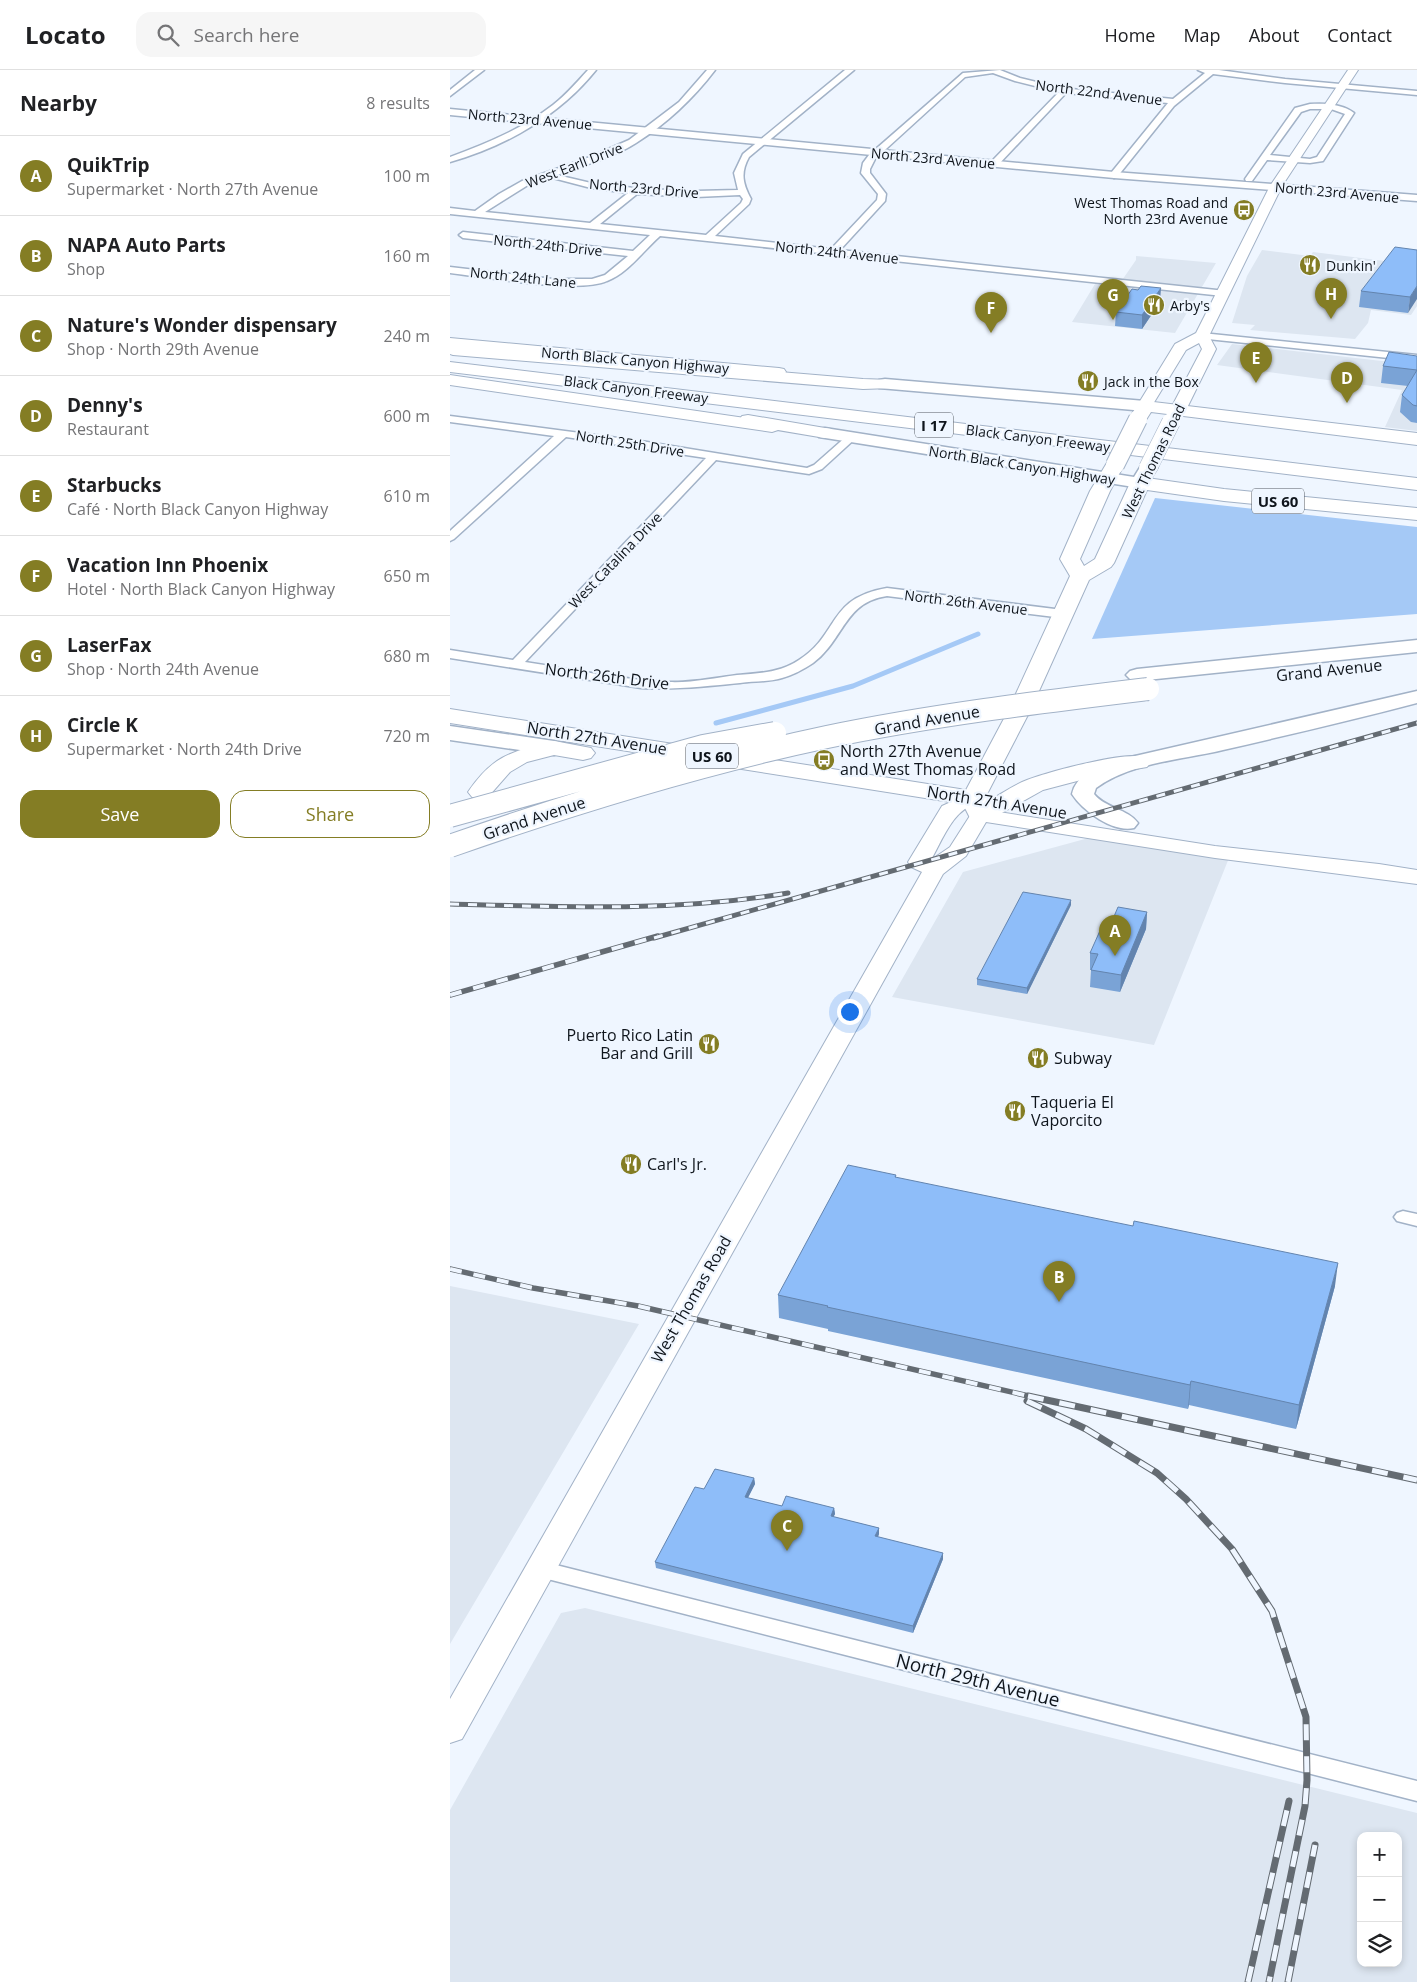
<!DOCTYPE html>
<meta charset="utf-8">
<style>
:root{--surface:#fff;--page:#f6f6f6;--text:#202124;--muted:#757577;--line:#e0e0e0;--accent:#847d24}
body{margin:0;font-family:"Open Sans",sans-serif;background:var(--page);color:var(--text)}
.controls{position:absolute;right:15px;bottom:15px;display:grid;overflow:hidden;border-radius:10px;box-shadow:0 2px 8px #0003}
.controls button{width:45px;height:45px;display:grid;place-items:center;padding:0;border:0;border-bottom:1px solid var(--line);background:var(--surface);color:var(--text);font:25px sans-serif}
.you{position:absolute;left:399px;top:941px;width:18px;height:18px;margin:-12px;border:4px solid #fff;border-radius:50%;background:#1a73e8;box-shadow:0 0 0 8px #1a73e833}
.badge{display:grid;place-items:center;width:32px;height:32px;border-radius:50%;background:var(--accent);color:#fff;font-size:16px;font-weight:700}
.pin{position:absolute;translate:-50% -41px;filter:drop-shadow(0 1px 2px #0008)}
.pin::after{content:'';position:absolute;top:26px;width:18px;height:15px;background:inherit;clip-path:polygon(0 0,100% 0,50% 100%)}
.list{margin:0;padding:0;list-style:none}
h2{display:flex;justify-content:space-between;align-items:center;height:65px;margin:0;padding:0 20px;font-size:21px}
h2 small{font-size:16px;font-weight:400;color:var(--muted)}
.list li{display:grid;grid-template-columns:32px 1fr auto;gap:15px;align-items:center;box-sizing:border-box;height:80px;padding:0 20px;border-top:1px solid var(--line)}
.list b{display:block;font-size:19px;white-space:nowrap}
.list p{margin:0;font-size:16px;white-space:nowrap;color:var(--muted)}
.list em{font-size:16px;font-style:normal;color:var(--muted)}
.actions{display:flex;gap:10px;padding:15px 20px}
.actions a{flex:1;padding:11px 0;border:1px solid var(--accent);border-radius:15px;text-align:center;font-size:18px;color:var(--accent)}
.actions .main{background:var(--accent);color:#fff}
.icon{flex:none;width:28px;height:28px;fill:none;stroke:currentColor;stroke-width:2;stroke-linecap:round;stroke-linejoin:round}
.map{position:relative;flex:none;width:967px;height:1912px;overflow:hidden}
header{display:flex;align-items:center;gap:30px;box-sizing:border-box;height:70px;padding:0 25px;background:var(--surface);border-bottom:1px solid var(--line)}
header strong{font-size:24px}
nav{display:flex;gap:28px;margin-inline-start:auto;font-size:18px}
.search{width:350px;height:45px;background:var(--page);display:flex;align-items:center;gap:12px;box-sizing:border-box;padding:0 18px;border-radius:15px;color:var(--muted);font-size:19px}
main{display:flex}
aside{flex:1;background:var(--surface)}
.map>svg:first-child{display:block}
.built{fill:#dde6f1;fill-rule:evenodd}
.water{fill:#a5c9f6}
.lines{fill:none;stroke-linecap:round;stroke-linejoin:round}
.stream{stroke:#a5c9f6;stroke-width:5}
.minor-casing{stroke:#a2b2c7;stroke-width:3}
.tertiary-casing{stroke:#a2b2c7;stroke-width:3}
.secondary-casing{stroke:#a2b2c7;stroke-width:2}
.primary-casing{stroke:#a2b2c7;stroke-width:3}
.trunk-casing{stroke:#a2b2c7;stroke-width:2}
.motorway-casing{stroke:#a2b2c7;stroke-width:2}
.minor{fill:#fff;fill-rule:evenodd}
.tertiary{fill:#fff;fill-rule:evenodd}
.secondary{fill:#fff;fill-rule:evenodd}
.primary{fill:#fff;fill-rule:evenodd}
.trunk{fill:#fff;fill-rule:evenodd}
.motorway{fill:#fff;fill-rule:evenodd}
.rail-far2-casing{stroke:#646b72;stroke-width:5}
.rail-far1-casing{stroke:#646b72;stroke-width:5.5}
.rail-casing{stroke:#646b72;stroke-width:7}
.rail-far2{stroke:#eff6ff;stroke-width:3;stroke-dasharray:9;stroke-linecap:butt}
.rail-far1{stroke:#eff6ff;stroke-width:4;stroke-dasharray:12;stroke-linecap:butt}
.rail{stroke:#eff6ff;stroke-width:5;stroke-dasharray:16;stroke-linecap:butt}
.primary-bridge-far1-casing{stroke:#a2b2c7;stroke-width:19;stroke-linecap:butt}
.primary-bridge-casing{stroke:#a2b2c7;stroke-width:24;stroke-linecap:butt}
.trunk-bridge-casing{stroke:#a2b2c7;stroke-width:20;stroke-linecap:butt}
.primary-bridge-far1{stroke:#fff;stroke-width:18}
.primary-bridge{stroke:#fff;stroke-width:22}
.trunk-bridge{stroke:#fff;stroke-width:18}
.wall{fill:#7aa3d6}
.shaded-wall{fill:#6384ae}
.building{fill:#8ebdf9;stroke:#6384ae}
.labels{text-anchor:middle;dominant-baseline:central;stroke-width:4.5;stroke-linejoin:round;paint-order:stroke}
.far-street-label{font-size:14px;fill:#0f151c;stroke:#eff6ff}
.far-poi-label{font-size:14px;fill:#0f151c;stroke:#eff6ff;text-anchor:start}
.shield{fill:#eff6ff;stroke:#525860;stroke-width:1}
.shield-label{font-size:15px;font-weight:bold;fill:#0f151c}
.street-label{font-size:16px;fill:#0f151c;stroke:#eff6ff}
.poi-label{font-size:16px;fill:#0f151c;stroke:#eff6ff;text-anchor:start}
.near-street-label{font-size:19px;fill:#0f151c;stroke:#eff6ff}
</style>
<header>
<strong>Locato</strong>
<div class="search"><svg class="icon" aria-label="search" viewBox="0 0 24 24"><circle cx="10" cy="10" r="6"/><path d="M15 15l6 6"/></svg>Search here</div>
<nav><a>Home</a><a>Map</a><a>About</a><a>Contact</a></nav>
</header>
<main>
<aside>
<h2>Nearby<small>8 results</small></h2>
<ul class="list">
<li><span class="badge">A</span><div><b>QuikTrip</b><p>Supermarket · North 27th Avenue</p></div><em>100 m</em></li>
<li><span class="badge">B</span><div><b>NAPA Auto Parts</b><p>Shop</p></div><em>160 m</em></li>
<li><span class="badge">C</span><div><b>Nature's Wonder dispensary</b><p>Shop · North 29th Avenue</p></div><em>240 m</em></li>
<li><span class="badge">D</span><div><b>Denny's</b><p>Restaurant</p></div><em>600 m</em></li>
<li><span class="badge">E</span><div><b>Starbucks</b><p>Café · North Black Canyon Highway</p></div><em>610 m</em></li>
<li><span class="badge">F</span><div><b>Vacation Inn Phoenix</b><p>Hotel · North Black Canyon Highway</p></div><em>650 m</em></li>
<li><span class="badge">G</span><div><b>LaserFax</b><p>Shop · North 24th Avenue</p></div><em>680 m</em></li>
<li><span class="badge">H</span><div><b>Circle K</b><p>Supermarket · North 24th Drive</p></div><em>720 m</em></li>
</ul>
<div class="actions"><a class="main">Save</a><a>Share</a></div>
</aside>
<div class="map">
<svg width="967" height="1912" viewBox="0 0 967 1912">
<rect width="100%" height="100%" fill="#eff6ff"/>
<path class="built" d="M 812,180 L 860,186 L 863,182 L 967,195 L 967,236 L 961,245 L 921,240 L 918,253 L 905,269 L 800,260 L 805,255 L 782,253 L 797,206 Z
M 686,186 L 766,193 L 725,263 L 622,252 L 645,214 L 668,216 L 686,190 Z
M 782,274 L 967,295 L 967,361 L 935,357 L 952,320 L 767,295 Z
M 646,766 L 779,788 L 704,975 L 442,927 L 513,802 Z
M 0,1216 L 189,1254 L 0,1574 Z
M 135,1538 L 967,1743 L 967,1912 L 0,1912 L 0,1740 L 111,1543 ZM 911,1766 L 948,1766 L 948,1893 L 911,1893 Z"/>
<path class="water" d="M 705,428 L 967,457 L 967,544 L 642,569 Z"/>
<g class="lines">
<path class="stream" d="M 266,653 L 403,616 L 528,564"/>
<g class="minor-casing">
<path id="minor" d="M 25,0 L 34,0 L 0,26 L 0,20 Z
M 138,0 L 146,0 C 110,45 55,77 0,92 L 0,87 C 36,74 72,59 103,35 C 116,25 127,12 138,0 Z
M 257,0 L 265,0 C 243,29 216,54 186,73 C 163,88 133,95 107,105 L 141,113 L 193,119 L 246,121 L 288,120 L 284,103 L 293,84 L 395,0 L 404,0 L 299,87 C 290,103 293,114 301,129 L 299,134 L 265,166 L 381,179 L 427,130 L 428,124 L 411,103 L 413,93 L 419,85 L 513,3 L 550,0 L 570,8 L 611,18 L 723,29 L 755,3 L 748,0 L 769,0 L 835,9 L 967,21 L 967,25 L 835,13 L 763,4 L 724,36 L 667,107 L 664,108 L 660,105 L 661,103 L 718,33 L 616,23 L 548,95 L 542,95 L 542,91 L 609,22 L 565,11 L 543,3 L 515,7 L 425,89 L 420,99 L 420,103 L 436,124 L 435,131 L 390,180 L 776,221 L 776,225 L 773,226 L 210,166 C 194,180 178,203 157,211 C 128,224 35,207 0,203 L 0,197 L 103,209 L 142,209 L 155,205 L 178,186 L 13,168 L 9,165 L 13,162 L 183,181 L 200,165 L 0,144 L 0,138 L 25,141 L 49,124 L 72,111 L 140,87 L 179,70 L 229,32 ZM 99,107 L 141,118 L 178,123 L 140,153 L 35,142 L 78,115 ZM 187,124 L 246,127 L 290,125 L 293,129 L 291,133 L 256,165 L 150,154 Z
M 860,34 C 874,33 893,34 904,43 L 873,91 L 860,93 L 817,90 L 802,111 L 796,111 L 795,109 L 845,38 ZM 860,39 L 881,39 L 895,44 L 867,87 L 860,89 L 820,85 L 851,42 Z
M 752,263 L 967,285 L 967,291 L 748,268 L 748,264 Z
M 0,346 L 191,371 L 357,398 L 364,395 L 398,365 L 402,364 L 407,367 L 372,399 L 359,404 L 266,390 L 75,592 C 122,599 171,610 219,612 C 241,613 265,608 287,605 C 309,603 330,603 349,590 C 390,564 377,528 437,518 L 613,540 L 619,544 L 613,548 L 437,526 C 394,532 394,570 363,593 C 354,599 343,605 332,608 C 319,612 304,611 290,613 C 257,616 225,620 191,618 L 0,588 L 0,580 L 63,590 L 256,388 L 116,367 L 4,469 L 0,471 L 0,461 L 104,366 L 0,352 Z
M 953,1141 L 967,1144 L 967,1156 L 947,1151 L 944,1147 L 947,1143 Z
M 90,1491 L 967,1711 L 967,1731 L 82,1505 L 79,1499 L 82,1493 Z"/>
</g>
<g class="tertiary-casing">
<path id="tertiary" d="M 0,39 L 664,102 L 967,125 L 967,131 L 664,108 L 0,45 Z"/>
</g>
<g class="secondary-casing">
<path id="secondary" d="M 898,0 L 908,0 L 832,116 L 759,266 L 766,279 L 736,340 L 733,343 L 723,343 L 720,340 L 752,279 L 749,273 L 736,280 L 700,339 L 690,339 L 687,336 L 725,274 L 746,263 L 820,116 Z
M 0,268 L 329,298 L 334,299 L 336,302 L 334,305 L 329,306 L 0,276 Z
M 0,305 L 322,352 L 328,354 L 330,357 L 328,360 L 322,362 L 0,315 Z
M 523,722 L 549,727 L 552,731 L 549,735 C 541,738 534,734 526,735 C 504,737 491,773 481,790 L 500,777 L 523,741 L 530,739 L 765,776 L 929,794 L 967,800 L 967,814 L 765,788 L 536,752 L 516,786 L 493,804 L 12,1669 L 0,1673 L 0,1629 L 472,802 L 461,797 L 458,792 L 492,736 Z"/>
</g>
<g class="primary-casing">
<path id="primary" d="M 435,309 L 695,331 L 701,332 L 704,336 L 701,340 L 695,341 L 429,318 L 427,314 L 429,310 Z
M 375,358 L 684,407 L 692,394 L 698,393 L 704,394 L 707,398 L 696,417 L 690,418 L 369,367 L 366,363 L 369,359 Z
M 967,570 L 967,582 L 687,611 L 680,609 L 676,605 L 680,601 L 687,599 Z
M 967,621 L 967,633 C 903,650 838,665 773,680 C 731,690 682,692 646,718 L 644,724 C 655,738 678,739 688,753 L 684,758 C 663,763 633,741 622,724 C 627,702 652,695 672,689 Z
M 0,656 L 104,671 L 112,673 L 115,678 L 112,683 L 104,685 L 0,670 Z"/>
</g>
<g class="trunk-casing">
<path id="trunk" d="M 695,331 L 967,363 L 967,375 L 701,342 L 694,353 L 688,354 L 682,353 L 679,349 L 689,332 Z
M 665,389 L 672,391 L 674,395 L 660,421 L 630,489 L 634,496 L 645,489 L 680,413 L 683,409 L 690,407 L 774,419 L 967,438 L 967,450 L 774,431 L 697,420 L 664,493 L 661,497 L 639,510 L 580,641 L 535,728 L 537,732 C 550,725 563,715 577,710 C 601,701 675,681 697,687 L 701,692 L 697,697 L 650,705 L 593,720 L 539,750 L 530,752 L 521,750 L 513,734 L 0,653 L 0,639 L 516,720 L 558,641 L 620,506 L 610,489 L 640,421 L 658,391 Z
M 104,671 L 141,678 L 145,683 L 141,688 L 133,690 L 104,685 L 77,692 L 60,702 L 38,727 L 30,729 L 22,727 L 18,722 C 44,684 62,682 104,671 Z"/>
</g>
<g class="motorway-casing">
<path id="motorway" d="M 3,275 L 413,309 L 441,310 L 444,314 L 441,318 L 413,319 L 3,285 L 0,284 L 0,276 Z
M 0,292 L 967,408 L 967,420 L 0,302 Z
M 298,345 L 375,358 L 381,359 L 384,363 L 381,367 L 375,368 L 292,354 L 289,350 L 292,346 Z"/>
</g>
<use href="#minor" class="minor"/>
<use href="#tertiary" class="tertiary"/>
<use href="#secondary" class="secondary"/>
<use href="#primary" class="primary"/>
<use href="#trunk" class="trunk"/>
<use href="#motorway" class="motorway"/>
<g class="rail-far2-casing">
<path id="rail-far2" d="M 0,834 C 114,837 226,842 338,823
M 204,868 L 967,653"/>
</g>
<g class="rail-far1-casing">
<path id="rail-far1" d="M 0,925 L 208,866
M 0,1199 L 83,1218 L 188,1236 L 583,1327"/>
</g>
<g class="rail-casing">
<path id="rail" d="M 578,1326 L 967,1410
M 577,1331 L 636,1359 L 707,1403 L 736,1429 L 782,1479 L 822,1541 L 856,1647 L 857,1710 L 855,1736 L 819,1912
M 798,1912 L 839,1731
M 838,1912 L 865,1775"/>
</g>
<use href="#rail-far2" class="rail-far2"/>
<use href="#rail-far1" class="rail-far1"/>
<use href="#rail" class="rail"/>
<g class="primary-bridge-far1-casing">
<path id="primary-bridge-far1" d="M 698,398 L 721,352"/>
</g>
<g class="primary-bridge-casing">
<path id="primary-bridge" d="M 0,746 L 253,676 L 325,663
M 0,776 C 123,733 249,694 377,667 C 483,645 591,632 698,619"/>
</g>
<g class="trunk-bridge-casing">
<path id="trunk-bridge" d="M 665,395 L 688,349"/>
</g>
<use href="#primary-bridge-far1" class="primary-bridge-far1"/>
<use href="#primary-bridge" class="primary-bridge"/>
<use href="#trunk-bridge" class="trunk-bridge"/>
</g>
<path class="wall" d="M 967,180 L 958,243 L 909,237 L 911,221 Z
M 710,232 L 692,259 L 665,256 L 666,242 Z
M 967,286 L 967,353 L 961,352 L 950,342 L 952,325 L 958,316 L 931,313 L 933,296 Z
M 621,835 L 577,924 L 527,915 L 527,909 Z
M 697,842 L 696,859 L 670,922 L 640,917 L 641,900 L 640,900 L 640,883 L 660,856 Z
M 446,1105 L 446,1108 L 885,1216 L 846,1359 L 739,1335 L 738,1339 L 378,1261 L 378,1259 L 329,1248 L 328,1225 Z
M 304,1408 L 305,1414 L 298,1428 L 332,1436 L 384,1438 L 385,1444 L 383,1447 L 429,1458 L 429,1464 L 428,1467 L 493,1489 L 463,1563 L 206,1498 L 205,1492 L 254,1419 Z"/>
<path class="shaded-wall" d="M 967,216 L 967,229 L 958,243 L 960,227 Z
M 711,218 L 710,232 L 692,259 L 692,245 Z
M 621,830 L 621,835 L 577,924 L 577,918 Z
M 697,842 L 696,859 L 670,922 L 671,905 Z
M 888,1193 L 885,1216 L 846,1359 L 849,1335 Z
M 741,1311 L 739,1335 L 738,1339 L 740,1315 Z
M 304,1408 L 305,1414 L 295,1433 L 295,1427 Z
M 384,1438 L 385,1444 L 381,1452 L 381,1446 Z
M 429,1458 L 429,1464 L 425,1473 L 425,1466 Z
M 493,1483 L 493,1489 L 463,1563 L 463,1556 Z"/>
<path class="building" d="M 945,177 L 967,180 L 967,216 L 960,227 L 911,221 Z
M 691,216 L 711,218 L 692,245 L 666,242 L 682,219 L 688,220 Z
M 939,282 L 967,286 L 967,336 L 963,335 L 952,325 L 967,300 L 933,296 Z
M 573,822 L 621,830 L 577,918 L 527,909 Z
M 668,837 L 697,842 L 671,905 L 641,900 L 648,884 L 640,883 L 653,854 L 660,856 Z
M 398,1095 L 446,1105 L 445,1107 L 683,1156 L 684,1151 L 888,1193 L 849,1335 L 741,1311 L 740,1315 L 377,1237 L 378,1236 L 328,1225 Z
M 265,1399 L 304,1408 L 295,1427 L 332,1436 L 336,1426 L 384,1438 L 381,1446 L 429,1458 L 425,1466 L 493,1483 L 463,1556 L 205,1492 L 245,1417 L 254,1419 Z"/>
<defs>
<g id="bus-disc" transform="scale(1.125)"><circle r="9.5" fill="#847d24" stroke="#eff6ff"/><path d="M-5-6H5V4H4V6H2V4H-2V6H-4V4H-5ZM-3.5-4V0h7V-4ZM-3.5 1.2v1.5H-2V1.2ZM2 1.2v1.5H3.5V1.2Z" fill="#fff"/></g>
<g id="restaurant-disc" transform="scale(1.125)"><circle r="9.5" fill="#847d24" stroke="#eff6ff"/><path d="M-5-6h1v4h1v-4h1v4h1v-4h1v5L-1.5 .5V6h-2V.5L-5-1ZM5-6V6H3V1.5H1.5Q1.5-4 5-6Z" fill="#fff"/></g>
</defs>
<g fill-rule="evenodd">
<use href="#bus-disc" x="794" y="140"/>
<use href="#restaurant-disc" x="860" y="195"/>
<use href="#restaurant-disc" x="704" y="235"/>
<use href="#restaurant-disc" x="638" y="311"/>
<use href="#bus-disc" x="374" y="690"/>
<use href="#restaurant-disc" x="259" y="974"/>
<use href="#restaurant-disc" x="588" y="988"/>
<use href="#restaurant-disc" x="565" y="1041"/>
<use href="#restaurant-disc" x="181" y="1094"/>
</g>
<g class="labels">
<g class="far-street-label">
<text transform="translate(649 22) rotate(7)">North 22nd Avenue</text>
<text transform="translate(80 49) rotate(5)">North 23rd Avenue</text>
<text transform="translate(483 88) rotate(5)">North 23rd Avenue</text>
<text transform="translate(124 95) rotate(-21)">West Earll Drive</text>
<text transform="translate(194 118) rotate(5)">North 23rd Drive</text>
<text transform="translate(887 122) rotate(5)">North 23rd Avenue</text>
<text transform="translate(98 175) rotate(6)">North 24th Drive</text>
<text transform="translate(387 182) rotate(6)">North 24th Avenue</text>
<text transform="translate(73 207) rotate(6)">North 24th Lane</text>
<text transform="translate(185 290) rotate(5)">North Black Canyon Highway</text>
<text transform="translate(186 319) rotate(7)">Black Canyon Freeway</text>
<text transform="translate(588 368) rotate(7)">Black Canyon Freeway</text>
<text transform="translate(180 373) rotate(9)">North 25th Drive</text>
<text transform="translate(703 391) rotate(-64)">West Thomas Road</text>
<text transform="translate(572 395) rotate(9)">North Black Canyon Highway</text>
<text transform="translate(165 490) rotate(-46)">West Catalina Drive</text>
<text transform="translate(516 532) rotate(7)">North 26th Avenue</text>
</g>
<g class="far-poi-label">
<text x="778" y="132" text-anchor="end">West Thomas Road and<tspan x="778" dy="16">North 23rd Avenue</tspan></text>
<text x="876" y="195">Dunkin'</text>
<text x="720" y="235">Arby's</text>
<text x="654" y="311">Jack in the Box</text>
</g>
<g class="shield">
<rect x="465" y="342.5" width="38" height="25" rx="4"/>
<rect x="802" y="418.5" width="52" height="25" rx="4"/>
<rect x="236" y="673.5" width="52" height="25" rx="4"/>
</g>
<g class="shield-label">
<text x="484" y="355">I 17</text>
<text x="828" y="431">US 60</text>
<text x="262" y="686">US 60</text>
</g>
<g class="street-label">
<text transform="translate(879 600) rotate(-6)">Grand Avenue</text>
<text transform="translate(157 606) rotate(7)">North 26th Drive</text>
<text transform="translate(477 650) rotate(-10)">Grand Avenue</text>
<text transform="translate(147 668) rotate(9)">North 27th Avenue</text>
<text transform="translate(547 732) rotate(9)">North 27th Avenue</text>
<text transform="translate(84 748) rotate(-18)">Grand Avenue</text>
<text transform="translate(241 1229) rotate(-60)">West Thomas Road</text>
</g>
<g class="poi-label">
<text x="390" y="681">North 27th Avenue<tspan x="390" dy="18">and West Thomas Road</tspan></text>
<text x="243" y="965" text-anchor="end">Puerto Rico Latin<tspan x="243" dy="18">Bar and Grill</tspan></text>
<text x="604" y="988">Subway</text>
<text x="581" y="1032">Taqueria El<tspan x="581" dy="18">Vaporcito</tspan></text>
<text x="197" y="1094">Carl's Jr.</text>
</g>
<g class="near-street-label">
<text transform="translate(528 1610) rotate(14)">North 29th Avenue</text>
</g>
</g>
</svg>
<div class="controls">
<button>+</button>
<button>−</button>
<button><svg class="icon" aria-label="layers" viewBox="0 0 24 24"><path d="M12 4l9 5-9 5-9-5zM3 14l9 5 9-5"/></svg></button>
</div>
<div class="you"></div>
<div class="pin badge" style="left:665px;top:886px">A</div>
<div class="pin badge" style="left:609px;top:1232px">B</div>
<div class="pin badge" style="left:337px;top:1481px">C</div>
<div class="pin badge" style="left:897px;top:333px">D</div>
<div class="pin badge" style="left:806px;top:313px">E</div>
<div class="pin badge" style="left:541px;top:263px">F</div>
<div class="pin badge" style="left:663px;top:250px">G</div>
<div class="pin badge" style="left:881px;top:249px">H</div>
</div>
</main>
